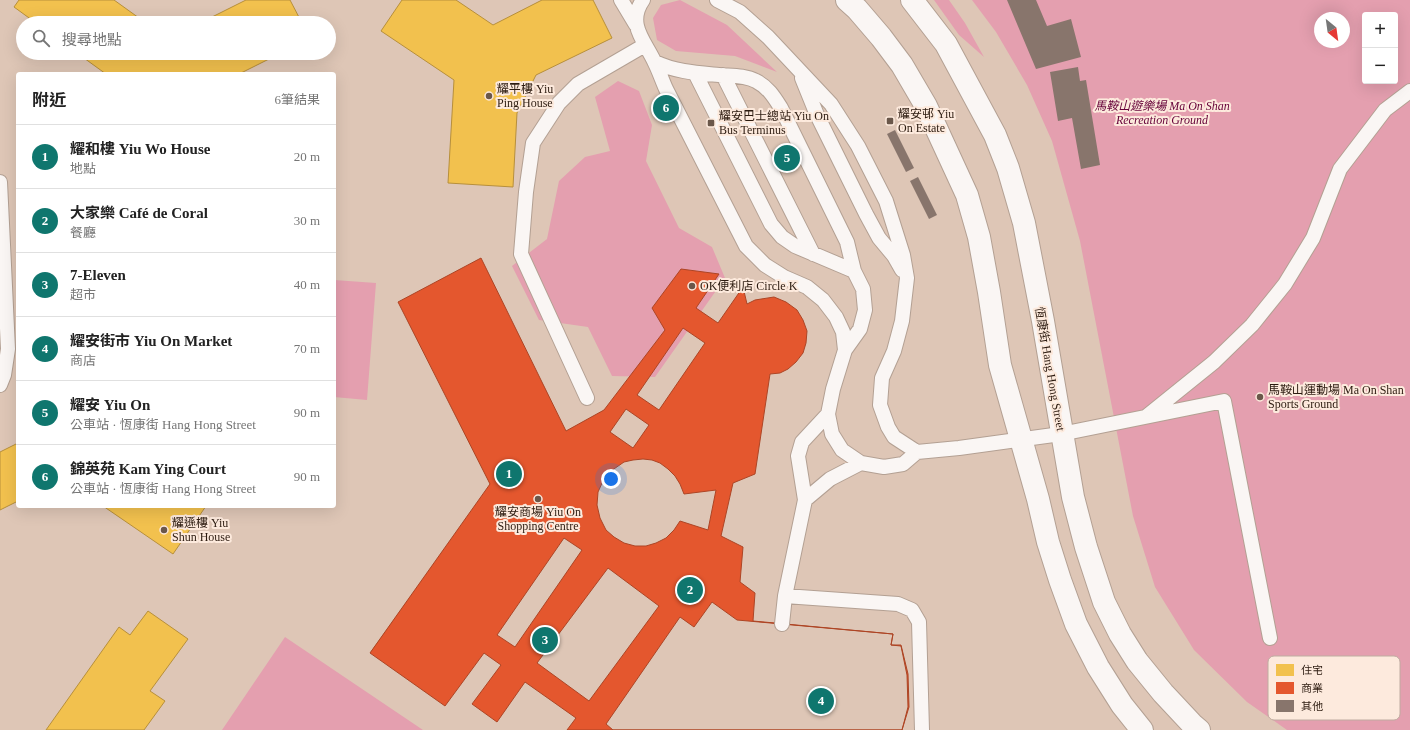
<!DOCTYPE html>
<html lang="zh-TW">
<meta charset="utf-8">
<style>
:root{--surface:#fff;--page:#f2f2f2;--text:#222;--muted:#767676;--line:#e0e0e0;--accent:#0f766e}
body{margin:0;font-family:"Times New Roman","Noto Sans TC",serif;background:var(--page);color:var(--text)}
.controls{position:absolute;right:12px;top:12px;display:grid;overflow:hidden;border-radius:4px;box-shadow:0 4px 16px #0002}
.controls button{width:36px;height:36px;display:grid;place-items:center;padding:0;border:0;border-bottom:1px solid var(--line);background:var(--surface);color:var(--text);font:20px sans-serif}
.compass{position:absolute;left:1314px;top:12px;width:36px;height:36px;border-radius:50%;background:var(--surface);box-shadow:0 4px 16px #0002;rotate:151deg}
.you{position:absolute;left:611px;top:479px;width:14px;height:14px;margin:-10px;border:3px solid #fff;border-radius:50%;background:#1a73e8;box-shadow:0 0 0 6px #1a73e833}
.badge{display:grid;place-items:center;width:26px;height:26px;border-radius:50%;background:var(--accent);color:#fff;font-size:13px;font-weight:700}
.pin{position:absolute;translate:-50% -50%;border:2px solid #fff;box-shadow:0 1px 4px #0006}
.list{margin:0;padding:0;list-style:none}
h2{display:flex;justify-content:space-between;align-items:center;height:52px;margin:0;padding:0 16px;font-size:17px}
h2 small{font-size:13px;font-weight:400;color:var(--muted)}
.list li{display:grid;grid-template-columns:26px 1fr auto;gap:12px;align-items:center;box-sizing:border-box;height:64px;padding:0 16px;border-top:1px solid var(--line)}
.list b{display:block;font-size:15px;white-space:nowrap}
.list p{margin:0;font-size:13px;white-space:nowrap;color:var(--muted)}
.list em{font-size:13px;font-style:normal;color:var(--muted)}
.icon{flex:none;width:22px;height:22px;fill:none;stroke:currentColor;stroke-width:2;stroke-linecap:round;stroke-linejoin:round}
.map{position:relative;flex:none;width:1410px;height:730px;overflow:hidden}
.search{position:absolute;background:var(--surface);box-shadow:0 4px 16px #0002;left:16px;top:16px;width:320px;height:44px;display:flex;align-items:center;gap:10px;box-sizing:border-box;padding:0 14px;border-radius:22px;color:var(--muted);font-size:15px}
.panel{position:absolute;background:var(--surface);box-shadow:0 4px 16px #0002;left:16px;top:72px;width:320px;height:436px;border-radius:4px}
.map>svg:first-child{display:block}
.green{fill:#e49faf;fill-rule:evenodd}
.homes{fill:#f2c14e;stroke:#b78f3b}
.shops{fill:#e4572e;stroke:#ad4525;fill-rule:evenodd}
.building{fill:#88756c}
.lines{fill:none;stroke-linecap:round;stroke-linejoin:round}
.lane-casing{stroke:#b3a093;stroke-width:16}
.secondary-casing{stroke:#b3a093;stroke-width:24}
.lane{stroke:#faf6f4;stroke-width:14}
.secondary{stroke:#faf6f4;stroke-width:22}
.poi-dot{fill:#6a574a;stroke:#fdeadd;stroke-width:1.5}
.labels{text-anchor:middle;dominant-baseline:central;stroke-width:4;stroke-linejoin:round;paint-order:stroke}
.poi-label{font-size:12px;fill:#2c1b10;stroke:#fdeadd;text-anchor:start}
.park-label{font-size:12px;font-style:italic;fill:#650038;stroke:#fdeadd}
.street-label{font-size:12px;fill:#2c1b10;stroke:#fdeadd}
.key{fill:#fdeadd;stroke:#beaca0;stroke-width:1}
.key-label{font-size:11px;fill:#2c1b10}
</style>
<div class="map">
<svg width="1410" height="730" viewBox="0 0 1410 730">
<rect width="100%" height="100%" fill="#dec6b6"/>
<path class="green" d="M 680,0 L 727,25 L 777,72 L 735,56 L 676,51 L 657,40 L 653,18 L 661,5 Z
M 934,0 L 949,0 L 965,23 L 984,57 L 959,35 Z
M 972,0 L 1410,0 L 1410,730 L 1287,730 L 1247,702 L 1194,650 L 1155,587 L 1133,516 L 1080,241 L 1052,141 L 1027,85 L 996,32 ZM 1365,15 L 1395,15 L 1395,81 L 1365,81 ZM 1320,18 L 1344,18 L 1344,42 L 1320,42 Z
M 618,81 L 639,91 L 652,125 L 646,161 L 679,228 L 712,247 L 725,278 L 655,377 L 612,376 L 588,327 L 539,320 L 512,266 L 547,239 L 559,181 L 585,157 L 610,151 L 595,97 Z
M 334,280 L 376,283 L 367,400 L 334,397 Z
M 285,637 L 423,730 L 222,730 Z"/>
<path class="homes" d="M 19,0 L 114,0 L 146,23 L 36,23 L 14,7 Z
M 246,0 L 290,0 L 302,23 L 200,23 Z
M 402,0 L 456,0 L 493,25 L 542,0 L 593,0 L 612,38 L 536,75 L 517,113 L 513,187 L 448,183 L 454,80 L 381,31 Z
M 77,53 L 281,53 L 239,74 L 106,74 Z
M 469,269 L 560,451 L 535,463 L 527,511 L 555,531 L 435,698 L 371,652 L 491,485 L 401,303 Z
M 18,443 L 18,501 L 0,510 L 0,452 Z
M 103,506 L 206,506 L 173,554 Z
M 148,611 L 188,639 L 150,691 L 165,701 L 144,730 L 46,730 L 119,627 L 130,635 Z"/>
<path class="shops" d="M 481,258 L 566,431 L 604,410 L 665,330 L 652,308 L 681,269 L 719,274 L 696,308 L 718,323 L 743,287 L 747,304 L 755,300 L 774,297 L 786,302 L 797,310 L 803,320 L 807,331 L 806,343 L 803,353 L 796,362 L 788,369 L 780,373 L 770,374 L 755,474 L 733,483 L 721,536 L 743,547 L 740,582 L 755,593 L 753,621 L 893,634 L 891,645 L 901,645 L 908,674 L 909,707 L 902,730 L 567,730 L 576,718 L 525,682 L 497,722 L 472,704 L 501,665 L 484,653 L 445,706 L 370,653 L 490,484 L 398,302 ZM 683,328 L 705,343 L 659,410 L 637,395 ZM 626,409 L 649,425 L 633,448 L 610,432 ZM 643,459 L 652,460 L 660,463 L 668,469 L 675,476 L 680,484 L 684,494 L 716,490 L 708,530 L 680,521 L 674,530 L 666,538 L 656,543 L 646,546 L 635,546 L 624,543 L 614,537 L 606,530 L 600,518 L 597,505 L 598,492 L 603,481 L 611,471 L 624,462 L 633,460 ZM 564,538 L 582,550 L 515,647 L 497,635 ZM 608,568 L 659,606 L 589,701 L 537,663 Z
M 712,602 L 737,620 L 893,634 L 891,645 L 901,646 L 907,675 L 908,707 L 902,730 L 613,730 L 606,724 L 680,617 L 694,627 Z"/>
<path class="building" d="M 1007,0 L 1036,0 L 1047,26 L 1071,19 L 1081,57 L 1036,69 Z
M 1078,67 L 1080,81 L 1086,80 L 1100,165 L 1081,169 L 1072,118 L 1058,121 L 1050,72 Z
M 895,130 L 914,168 L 906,172 L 887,134 Z
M 918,177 L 937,215 L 929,219 L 910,181 Z"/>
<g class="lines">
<g class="lane-casing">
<path id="lane" d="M 621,0 L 636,25
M 643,0 C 626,24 645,41 655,63 C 659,71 662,80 666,89 L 746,246 L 765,265 L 784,277 L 807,287 L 823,300 L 836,317 L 843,332 L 845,350
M 717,0 L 740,12 L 768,37 L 831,104 L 858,146 L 886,201 L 903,255 L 907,278 L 902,321 L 894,351 L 882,378 L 880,405 L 888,427 L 894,437 L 917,452
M 655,62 C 676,72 697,73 719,75 C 731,76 745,75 756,81 C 768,87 774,97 781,108 L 847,242 L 854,271 L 863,289 L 865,310 L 860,329 L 845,350 L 833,389 L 828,414 L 832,434 L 842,450 L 861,463 L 884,467 L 903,464 L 917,452 L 959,448 L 1061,434 L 1224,401 L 1270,638
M 695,73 L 771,224 L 782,237 L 795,246 L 854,271
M 723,75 L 813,254
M 802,78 L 817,115 L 866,214 L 879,238 L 894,256 L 902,270
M 0,182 L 8,349 L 4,375 L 0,385
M 587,398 L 521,254 L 526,192 L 533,143 L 559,103 L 578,84 L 645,45
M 1147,416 L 1214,362 L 1252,325 L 1285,284 L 1313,238 L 1340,169 L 1385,110 L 1410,91
M 805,500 L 830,479 L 861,463
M 785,596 L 898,604 L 912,610 L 919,622 L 922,730
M 782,624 L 785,596 L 805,500 L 798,456 L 802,442 L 828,414"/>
</g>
<g class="secondary-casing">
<path id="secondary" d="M 847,0 L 857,9 L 881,37 L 902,65 L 926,106 L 967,195 L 979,237 L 989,292 L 1000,365 L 1038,499 L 1048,542 L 1060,580 L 1076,624 L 1098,667 L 1122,705 L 1142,730
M 912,0 L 946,44 L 995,135 L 1008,168 L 1024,223 L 1043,321 L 1073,497 L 1086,547 L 1104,602 L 1120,634 L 1137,661 L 1163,693 L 1192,724 L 1199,730"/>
</g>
<use href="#lane" class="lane"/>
<use href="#secondary" class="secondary"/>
</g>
<g class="poi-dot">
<circle cx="489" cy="96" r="4"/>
<rect x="886" y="117" width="8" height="8" rx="2"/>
<rect x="707" y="119" width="8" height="8" rx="2"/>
<circle cx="692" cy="286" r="4"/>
<circle cx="1260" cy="397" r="4"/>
<circle cx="538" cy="499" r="4"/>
<circle cx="164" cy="530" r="4"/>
</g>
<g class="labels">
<g class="poi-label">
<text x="497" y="89">耀平樓 Yiu<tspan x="497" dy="14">Ping House</tspan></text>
<text x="898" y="114">耀安邨 Yiu<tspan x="898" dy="14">On Estate</tspan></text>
<text x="719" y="116">耀安巴士總站 Yiu On<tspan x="719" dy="14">Bus Terminus</tspan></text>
<text x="700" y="286">OK便利店 Circle K</text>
<text x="1268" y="390">馬鞍山運動場 Ma On Shan<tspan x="1268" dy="14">Sports Ground</tspan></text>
<text x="538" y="512" text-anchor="middle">耀安商場 Yiu On<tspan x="538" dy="14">Shopping Centre</tspan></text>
<text x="172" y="523">耀遜樓 Yiu<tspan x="172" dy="14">Shun House</tspan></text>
</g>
<g class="park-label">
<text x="1162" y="106">馬鞍山遊樂場 Ma On Shan<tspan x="1162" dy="14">Recreation Ground</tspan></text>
</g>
<g class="street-label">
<text transform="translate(1050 369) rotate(80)">恆康街 Hang Hong Street</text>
</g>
</g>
<rect x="1268" y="656" width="132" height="64" rx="6" class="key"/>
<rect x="1276" y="664" width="18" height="12" fill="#f2c14e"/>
<rect x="1276" y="682" width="18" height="12" fill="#e4572e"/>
<rect x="1276" y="700" width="18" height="12" fill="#88756c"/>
<g class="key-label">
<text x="1301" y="674">住宅</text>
<text x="1301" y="692">商業</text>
<text x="1301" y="710">其他</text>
</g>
</svg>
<div class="controls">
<button>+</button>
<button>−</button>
</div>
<svg class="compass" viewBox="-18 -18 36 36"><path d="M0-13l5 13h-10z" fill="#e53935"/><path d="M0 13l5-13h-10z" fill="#767676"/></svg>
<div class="you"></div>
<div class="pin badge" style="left:509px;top:474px">1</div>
<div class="pin badge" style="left:690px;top:590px">2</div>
<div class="pin badge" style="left:545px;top:640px">3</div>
<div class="pin badge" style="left:821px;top:701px">4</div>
<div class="pin badge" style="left:787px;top:158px">5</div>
<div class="pin badge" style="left:666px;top:108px">6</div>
<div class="search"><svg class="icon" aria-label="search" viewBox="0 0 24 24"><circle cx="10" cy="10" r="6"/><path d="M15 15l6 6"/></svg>搜尋地點</div>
<section class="panel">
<h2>附近<small>6筆結果</small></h2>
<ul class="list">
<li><span class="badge">1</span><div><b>耀和樓 Yiu Wo House</b><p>地點</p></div><em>20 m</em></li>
<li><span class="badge">2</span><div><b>大家樂 Café de Coral</b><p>餐廳</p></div><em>30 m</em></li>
<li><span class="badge">3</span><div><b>7-Eleven</b><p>超市</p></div><em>40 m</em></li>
<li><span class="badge">4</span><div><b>耀安街市 Yiu On Market</b><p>商店</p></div><em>70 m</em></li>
<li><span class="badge">5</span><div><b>耀安 Yiu On</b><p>公車站 · 恆康街 Hang Hong Street</p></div><em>90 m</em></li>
<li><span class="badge">6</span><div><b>錦英苑 Kam Ying Court</b><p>公車站 · 恆康街 Hang Hong Street</p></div><em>90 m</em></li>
</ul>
</section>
</div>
